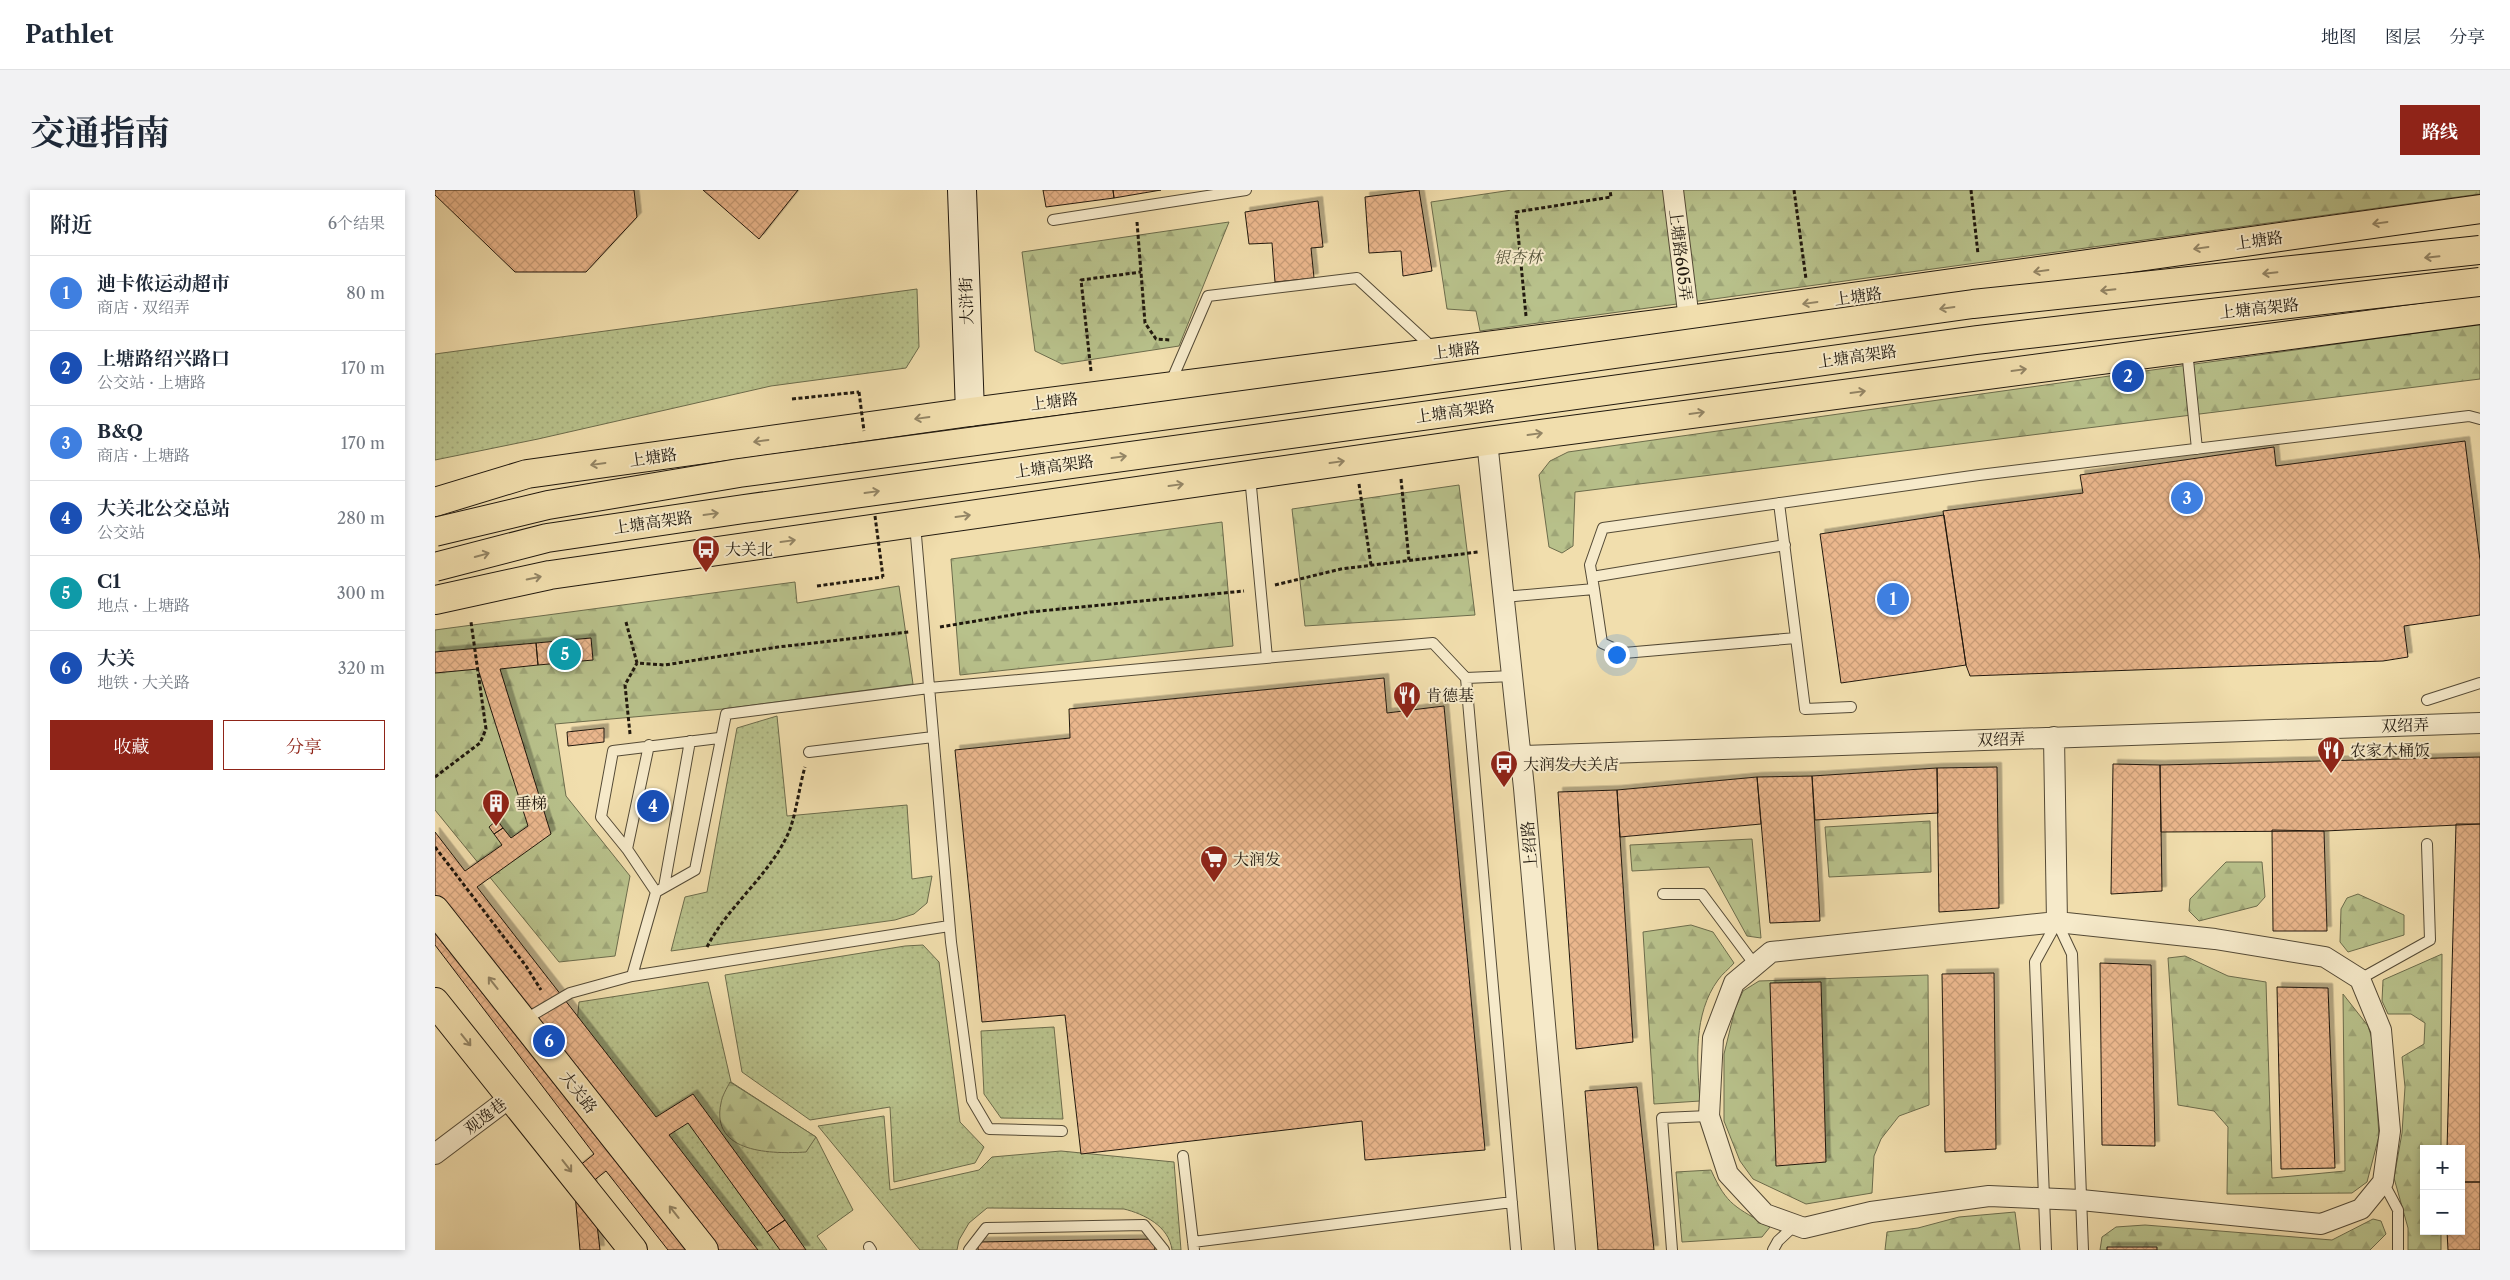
<!DOCTYPE html>
<html lang="zh">
<meta charset="utf-8">
<style>
:root{--surface:#fff;--page:#f2f2f3;--text:#1f2937;--muted:#747a83;--line:#e0e1e3;--accent:#8f2418}
body{margin:0;font-family:"Libre Caslon Text","Noto Serif SC",serif;background:var(--page);color:var(--text)}
.controls{position:absolute;right:15px;bottom:15px;display:grid;overflow:hidden;border-radius:0px;box-shadow:0 2px 8px #0003}
.controls button{width:45px;height:45px;display:grid;place-items:center;padding:0;border:0;border-bottom:1px solid var(--line);background:var(--surface);color:var(--text);font:25px sans-serif}
.you{position:absolute;left:1181px;top:464px;width:18px;height:18px;margin:-12px;border:4px solid #fff;border-radius:50%;background:#1a73e8;box-shadow:0 0 0 8px #1a73e833}
.badge{display:grid;place-items:center;width:32px;height:32px;border-radius:50%;background:var(--accent);color:#fff;font-size:16px;font-weight:700}
.pin{position:absolute;translate:-50% -50%;border:2px solid #fff;box-shadow:0 1px 5px #0006}
.list{margin:0;padding:0;list-style:none}
h2{display:flex;justify-content:space-between;align-items:center;height:65px;margin:0;padding:0 20px;font-size:21px}
h2 small{font-size:16px;font-weight:400;color:var(--muted)}
.list li{display:grid;grid-template-columns:32px 1fr auto;gap:15px;align-items:center;box-sizing:border-box;height:75px;padding:0 20px;border-top:1px solid var(--line)}
.list b{display:block;font-size:19px;white-space:nowrap}
.list p{margin:0;font-size:16px;white-space:nowrap;color:var(--muted)}
.list em{font-size:16px;font-style:normal;color:var(--muted)}
.actions{display:flex;gap:10px;padding:15px 20px}
.actions a{flex:1;padding:11px 0;border:1px solid var(--accent);border-radius:0px;text-align:center;font-size:18px;color:var(--accent)}
.actions .main{background:var(--accent);color:#fff}
.map{position:relative;flex:none;width:2045px;height:1060px;overflow:hidden;border-radius:0px}
header{display:flex;align-items:center;gap:30px;box-sizing:border-box;height:70px;padding:0 25px;background:var(--surface);border-bottom:1px solid var(--line)}
header strong{font-size:24px}
nav{display:flex;gap:28px;margin-inline-start:auto;font-size:18px}
.intro{display:flex;align-items:center;justify-content:space-between;box-sizing:border-box;height:120px;padding:0 30px}
h1{margin:0;font-size:35px}
.button{padding:12px 22px;border-radius:0px;background:var(--accent);color:#fff;font-size:18px;font-weight:700}
main{display:flex;gap:30px;padding:0 30px}
aside{flex:1;background:var(--surface);border-radius:0px;box-shadow:0 2px 8px #0003}
.map>svg:first-child{display:block}
.grass{fill:url(#grass-dots);stroke:#6c6c4c}
.forest{fill:url(#forest-firs);stroke:#6c6c4c}
.building{fill:url(#building-cross-hatch);stroke:#20180e;filter:url(#shadow)}
.lines{fill:none;stroke-linecap:round;stroke-linejoin:round}
.lane-casing{stroke:#544a36;stroke-width:12}
.street-casing{stroke:#544a36;stroke-width:22}
.secondary-casing{stroke:#20180e;stroke-width:30}
.primary-casing{stroke:#20180e;stroke-width:30}
.path{stroke:#20180e;stroke-width:3;stroke-dasharray:4 2.5;stroke-linecap:butt}
.lane{stroke:#f6eaca;stroke-width:10}
.street{stroke:#f6eaca;stroke-width:20}
.secondary{stroke:#f6eaca;stroke-width:28}
.primary{stroke:#f1dead;stroke-width:28}
.highway-bridge-casing{stroke:#20180e;stroke-width:30;stroke-linecap:butt}
.path-bridge{stroke:#20180e;stroke-width:3;stroke-dasharray:4 2.5;stroke-linecap:butt}
.highway-bridge{stroke:#f1dead;stroke-width:28}
.oneway{stroke:#938565}
.labels{text-anchor:middle;dominant-baseline:central;stroke-width:4;stroke-linejoin:round;paint-order:stroke}
.street-label{font-size:16px;fill:#20180e;stroke:#f6eaca}
.park-label{font-size:16px;font-style:italic;fill:#55533a;stroke:#f6eaca}
.poi-label{font-size:16px;fill:#20180e;stroke:#f6eaca;text-anchor:start}
</style>
<header>
<strong>Pathlet</strong>
<nav><a>地图</a><a>图层</a><a>分享</a></nav>
</header>
<div class="intro"><h1>交通指南</h1><a class="button">路线</a></div>
<main>
<aside>
<h2>附近<small>6个结果</small></h2>
<ul class="list">
<li><span class="badge" style="background:#3f7fe0">1</span><div><b>迪卡侬运动超市</b><p>商店 · 双绍弄</p></div><em>80 m</em></li>
<li><span class="badge" style="background:#1a4fb4">2</span><div><b>上塘路绍兴路口</b><p>公交站 · 上塘路</p></div><em>170 m</em></li>
<li><span class="badge" style="background:#3f7fe0">3</span><div><b>B&amp;Q</b><p>商店 · 上塘路</p></div><em>170 m</em></li>
<li><span class="badge" style="background:#1a4fb4">4</span><div><b>大关北公交总站</b><p>公交站</p></div><em>280 m</em></li>
<li><span class="badge" style="background:#0f9aa8">5</span><div><b>C1</b><p>地点 · 上塘路</p></div><em>300 m</em></li>
<li><span class="badge" style="background:#1a4fb4">6</span><div><b>大关</b><p>地铁 · 大关路</p></div><em>320 m</em></li>
</ul>
<div class="actions"><a class="main">收藏</a><a>分享</a></div>
</aside>
<div class="map">
<svg width="2045" height="1060" viewBox="0 0 2045 1060">
<defs>
<pattern id="grass-dots" width="8" height="8" patternUnits="userSpaceOnUse" patternTransform="scale(1.25)"><rect width="8" height="8" fill="#b8c18b"/><path d="M2 2h.1M6 6h.1" fill="none" stroke="#9ea577" stroke-width="1.8" stroke-linecap="round"/></pattern>
<pattern id="forest-firs" width="22" height="20" patternUnits="userSpaceOnUse" patternTransform="scale(1.25)"><rect width="22" height="20" fill="#b8c18b"/><path d="M5 1l3.5 6h-7zM16 11l3.5 6h-7z" fill="#9ea577"/></pattern>
<pattern id="building-cross-hatch" width="8" height="8" patternUnits="userSpaceOnUse" patternTransform="scale(1.25)"><rect width="8" height="8" fill="#ebb78d"/><path d="M0 0l8 8M0 8l8-8" fill="none" stroke="#c99d78"/></pattern>
<filter id="shadow"><feDropShadow dx="4.5" dy="-4.5" stdDeviation="0" flood-color="#0004"/></filter>
</defs>
<rect width="100%" height="100%" fill="#f1dead"/>
<filter id="stains"><feTurbulence type="fractalNoise" baseFrequency=".004" numOctaves="4"/><feColorMatrix values="0 0 0 0 .2 0 0 0 0 .09 0 0 0 0 .02 0 0 0 .5 -.17"/></filter>
<radialGradient id="worn" r=".72"><stop offset=".6" stop-color="#630" stop-opacity="0"/><stop offset="1" stop-color="#630" stop-opacity=".3"/></radialGradient>
<path class="grass" d="M 482,99 L 484,157 L 471,178 L 336,196 L 103,249 L 0,270 L 0,164 Z
M 342,526 L 352,626 L 472,615 L 477,689 L 497,686 L 492,713 L 479,724 L 460,730 L 236,761 L 250,707 L 272,702 L 302,538 Z
M 488,755 L 504,772 L 525,932 L 549,957 L 540,973 L 459,992 L 455,917 L 375,930 L 307,882 L 290,785 L 470,756 Z
M 273,792 L 296,892 L 381,947 L 418,1020 L 382,1046 L 392,1060 L 320,1060 L 142,833 L 144,812 Z
M 619,837 L 628,929 L 566,928 L 549,904 L 546,841 Z
M 449,926 L 455,1000 L 544,980 L 557,967 L 626,961 L 739,972 L 746,1060 L 737,1060 C 734,1036 709,1024 689,1019 L 552,1018 L 534,1033 L 524,1050 L 522,1060 L 485,1060 L 383,936 Z"/>
<path class="forest" d="M 1077,0 L 2045,0 L 2045,4 L 1045,141 L 1041,121 L 1012,119 L 996,12 Z
M 794,32 L 744,156 L 627,174 L 600,161 L 587,62 Z
M 2045,134 L 2045,189 L 1140,302 L 1138,356 L 1127,363 L 1114,357 L 1104,285 L 1115,271 L 1133,262 Z
M 1024,295 L 1040,425 L 870,436 L 857,319 Z
M 787,332 L 798,456 L 525,485 L 516,369 Z
M 360,392 L 362,413 L 464,396 L 478,494 L 288,519 L 120,534 L 131,606 L 195,686 L 180,766 L 124,772 L 0,620 L 0,440 Z
M 1495,631 L 1496,682 L 1394,687 L 1390,637 Z
M 1317,649 L 1326,748 L 1312,746 L 1274,677 L 1197,681 L 1195,655 Z
M 1791,672 L 1827,672 L 1830,707 L 1822,716 L 1764,731 L 1754,721 L 1755,709 Z
M 1923,704 L 1969,725 L 1969,745 L 1913,762 L 1905,752 L 1906,719 L 1912,708 Z
M 1256,735 L 1278,742 L 1299,773 C 1294,779 1287,784 1283,790 C 1258,824 1262,871 1265,911 L 1219,914 L 1208,742 Z
M 2007,764 L 2006,959 L 1989,959 L 1989,1041 L 2006,1041 L 2006,1060 L 1973,1060 L 1973,1038 L 1959,988 L 1967,943 L 1970,897 L 1967,867 L 1989,854 L 1990,833 L 1976,824 L 1953,824 L 1947,811 L 1948,790 Z
M 1750,766 L 1793,786 L 1831,792 L 1837,988 L 1910,981 L 1908,804 L 1933,836 L 1938,852 L 1944,946 L 1932,992 L 1917,1003 L 1792,1004 L 1793,937 L 1779,921 L 1743,915 L 1733,768 Z
M 1493,785 L 1494,915 L 1464,926 L 1446,949 L 1439,966 L 1437,1003 L 1371,1014 L 1318,989 L 1305,971 L 1289,931 L 1289,864 L 1300,819 L 1308,801 L 1324,791 Z
M 295,892 L 381,947 L 371,962 C 338,964 275,964 286,913 C 287,906 292,898 295,892 Z
M 1276,980 C 1292,1016 1301,1017 1335,1037 L 1327,1047 L 1247,1052 L 1241,982 Z
M 1580,1022 L 1585,1060 L 1450,1060 L 1452,1042 L 1483,1038 L 1524,1027 Z
M 1938,1029 L 1946,1031 L 1951,1044 L 1935,1060 L 1665,1060 L 1667,1047 L 1681,1037 L 1710,1035 L 1897,1050 Z"/>
<path class="building" d="M 0,0 L 199,0 L 202,27 L 151,82 L 80,82 L 0,5 Z
M 268,0 L 363,0 L 324,49 Z
M 608,0 L 678,0 L 679,8 L 611,17 Z
M 678,0 L 726,0 L 679,8 Z
M 984,0 L 997,81 L 968,86 L 966,61 L 934,63 L 930,7 Z
M 883,11 L 888,57 L 876,58 L 879,88 L 840,92 L 837,53 L 814,54 L 810,22 Z
M 2030,251 L 2045,370 L 2045,425 L 1969,436 L 1973,467 L 1948,471 L 1535,486 L 1531,475 L 1508,321 L 1648,303 L 1645,285 L 1839,257 L 1841,276 Z
M 1509,325 L 1531,475 L 1406,493 L 1385,344 Z
M 156,448 L 158,470 L 103,475 L 101,453 Z
M 101,453 L 103,475 L 65,479 L 116,644 L 42,697 L 221,927 L 258,904 L 350,1030 L 332,1042 L 253,933 L 234,945 L 323,1060 L 233,1060 L 171,981 L 157,992 L 165,1060 L 145,1060 L 138,981 L 159,964 L 0,755 L 0,642 L 30,681 L 67,655 L 59,644 L 68,638 L 76,648 L 93,636 L 43,479 L 0,483 L 0,462 Z
M 949,488 L 952,523 L 1009,516 L 1050,960 L 930,970 L 927,931 L 646,964 L 630,825 L 547,832 L 520,560 L 635,548 L 634,519 Z
M 169,538 L 169,552 L 133,556 L 132,542 Z
M 2045,567 L 2045,634 L 1889,641 L 1726,642 L 1725,575 Z
M 1678,574 L 1725,575 L 1727,701 L 1676,704 Z
M 1562,577 L 1564,718 L 1504,722 L 1502,578 Z
M 1502,578 L 1503,623 L 1380,630 L 1377,586 Z
M 1377,586 L 1385,731 L 1335,733 L 1322,587 Z
M 1322,587 L 1326,634 L 1185,647 L 1182,600 Z
M 1182,600 L 1198,852 L 1141,859 L 1123,602 Z
M 62,630 L 68,638 L 59,644 L 54,637 Z
M 2021,634 L 2045,634 L 2045,992 L 2026,992 L 2026,959 L 2012,959 Z
M 1837,640 L 1889,641 L 1892,741 L 1838,741 Z
M 1665,773 L 1716,775 L 1720,956 L 1667,955 Z
M 1559,783 L 1561,959 L 1510,962 L 1507,784 Z
M 1386,792 L 1391,972 L 1341,976 L 1335,793 Z
M 1842,797 L 1893,798 L 1900,978 L 1846,979 Z
M 1202,897 L 1219,1060 L 1163,1060 L 1150,901 Z
M 2026,992 L 2045,992 L 2045,1060 L 2013,1060 L 2012,1041 L 2026,1041 Z
M 350,1030 L 371,1060 L 345,1060 L 332,1042 Z
M 719,1049 L 720,1060 L 543,1060 L 543,1052 Z
M 1672,1057 L 1722,1057 L 1722,1060 L 1672,1060 Z"/>
<g class="lines">
<g class="lane-casing">
<path id="lane" d="M 618,30 L 811,0
M 1752,160 L 1762,259
M 735,194 L 773,106 L 922,88 L 998,158
M 815,286 L 832,468
M 1344,313 L 1370,519 L 1416,517
M 480,334 L 516,752 L 537,910 L 554,939 L 627,941
M 1157,387 L 1350,355
M 1159,399 L 1167,453 L 1189,463 L 1361,448
M 1069,407 L 1159,399 L 1155,375 L 1168,338 L 1544,285 L 2034,226 L 2045,229
M 1031,488 L 1081,1060
M 1992,510 L 2045,493
M 374,562 L 498,547
M 192,659 L 214,555
M 229,697 L 255,551
M 221,702 L 192,659 L 166,627 L 178,561 L 284,548
M 1228,704 L 1267,704 L 1320,775
M 1622,732 L 1637,764 L 1648,1060
M 197,786 L 221,702 L 260,680 L 291,524 L 494,498 L 998,453 L 1031,488 L 1078,486
M 1925,789 L 1995,750 L 1992,654
M 89,830 L 135,803 L 197,786 L 514,736
M 748,966 L 759,1060
M 1948,992 L 1963,1020 L 1963,1060
M 758,1052 L 1077,1012
M 434,1057 L 436,1060
M 534,1060 L 551,1038 L 709,1035 L 729,1060
M 1237,1060 L 1227,928 L 1274,926
M 1338,1060 L 1343,1051 L 1360,1035
M 1611,1060 L 1600,772 L 1622,732"/>
</g>
<g class="street-casing">
<path id="street" d="M 1238,0 L 1254,130
M 1052,251 L 1089,598 L 1130,1060
M 1619,547 L 1622,732
M 1086,566 L 2045,533
M 1622,732 L 1780,749 L 1890,767 L 1925,789 L 1946,840 L 1955,941 L 1948,992 L 1926,1019 L 1886,1034 L 1646,1010 L 1554,1006 L 1436,1022 L 1369,1038 L 1330,1024 L 1293,984 L 1274,926 L 1278,848 L 1299,793 L 1336,762 Z
M 0,964 L 77,906"/>
</g>
<g class="secondary-casing">
<path id="secondary" d="M 527,0 L 535,222"/>
</g>
<g class="primary-casing">
<path id="primary" d="M 0,312 L 92,284 L 535,222 L 1254,130 L 2045,19
M 0,410 L 115,385 L 1052,251 L 2045,120
M 0,720 L 269,1060
M 0,812 L 198,1060"/>
</g>
<path class="path" d="M 1359,0 L 1371,89
M 1536,0 L 1543,64
M 702,32 L 710,133 L 721,149 L 736,150
M 1091,126 L 1081,22 L 1176,7 L 1175,0
M 656,181 L 646,90 L 706,82
M 357,209 L 424,202
M 966,289 L 974,370
M 924,294 L 936,375
M 840,395 L 906,379 L 1043,362
M 382,396 L 448,387
M 191,432 L 202,473 L 230,475 L 343,457 L 474,442
M 505,437 L 595,422 L 809,401
M 195,544 L 190,495 L 202,473
M 0,587 L 45,553 L 51,539 L 36,432
M 0,657 L 91,776 L 106,800
M 272,757 C 293,716 333,687 353,644 C 361,626 364,597 370,577"/>
<use href="#lane" class="lane"/>
<use href="#street" class="street"/>
<use href="#secondary" class="secondary"/>
<use href="#primary" class="primary"/>
<g class="highway-bridge-casing">
<path id="highway-bridge" d="M 0,342 L 113,315 L 304,283 L 957,195 L 1538,114 L 2045,60
M 0,377 L 112,348 L 309,319 L 1542,150 L 2045,92"/>
</g>
<path class="path-bridge" d="M 424,202 L 429,241
M 440,326 L 448,387"/>
<use href="#highway-bridge" class="highway-bridge"/>
</g>
<defs><path id="oneway-shaft" d="M-6 0H5M1.5-3L5.5 0L1.5 3" fill="none" stroke-width="1.6" stroke-linecap="round" stroke-linejoin="round" transform="scale(1.25)"/></defs>
<g class="oneway">
<use href="#oneway-shaft" transform="translate(1945 33) rotate(172)"/>
<use href="#oneway-shaft" transform="translate(1766 58) rotate(172)"/>
<use href="#oneway-shaft" transform="translate(1997 67) rotate(174)"/>
<use href="#oneway-shaft" transform="translate(1606 81) rotate(172)"/>
<use href="#oneway-shaft" transform="translate(1835 83) rotate(174)"/>
<use href="#oneway-shaft" transform="translate(1673 100) rotate(174)"/>
<use href="#oneway-shaft" transform="translate(1375 113) rotate(172)"/>
<use href="#oneway-shaft" transform="translate(1512 118) rotate(172)"/>
<use href="#oneway-shaft" transform="translate(1584 180) rotate(-8)"/>
<use href="#oneway-shaft" transform="translate(1423 202) rotate(-8)"/>
<use href="#oneway-shaft" transform="translate(1262 223) rotate(-8)"/>
<use href="#oneway-shaft" transform="translate(487 228) rotate(172)"/>
<use href="#oneway-shaft" transform="translate(1100 244) rotate(-8)"/>
<use href="#oneway-shaft" transform="translate(326 251) rotate(172)"/>
<use href="#oneway-shaft" transform="translate(684 267) rotate(-8)"/>
<use href="#oneway-shaft" transform="translate(902 272) rotate(-8)"/>
<use href="#oneway-shaft" transform="translate(163 274) rotate(172)"/>
<use href="#oneway-shaft" transform="translate(741 295) rotate(-8)"/>
<use href="#oneway-shaft" transform="translate(437 302) rotate(-8)"/>
<use href="#oneway-shaft" transform="translate(276 324) rotate(-8)"/>
<use href="#oneway-shaft" transform="translate(528 326) rotate(-8)"/>
<use href="#oneway-shaft" transform="translate(353 351) rotate(-8)"/>
<use href="#oneway-shaft" transform="translate(47 365) rotate(-15)"/>
<use href="#oneway-shaft" transform="translate(99 388) rotate(-12)"/>
<use href="#oneway-shaft" transform="translate(58 793) rotate(-128)"/>
<use href="#oneway-shaft" transform="translate(31 850) rotate(51)"/>
<use href="#oneway-shaft" transform="translate(132 976) rotate(52)"/>
<use href="#oneway-shaft" transform="translate(239 1022) rotate(-128)"/>
</g>
<defs>
<g id="bus-pin" transform="scale(1.4375)"><path d="M0 17L-7.5 6A9.5 9.5 0 1 1 7.5 6Z" fill="#8f2418" stroke="#f6eaca"/><path d="M-5-6H5V4H4V6H2V4H-2V6H-4V4H-5ZM-3.5-4V0h7V-4ZM-3.5 1.2v1.5H-2V1.2ZM2 1.2v1.5H3.5V1.2Z" fill="#fff"/></g>
<g id="restaurant-pin" transform="scale(1.4375)"><path d="M0 17L-7.5 6A9.5 9.5 0 1 1 7.5 6Z" fill="#8f2418" stroke="#f6eaca"/><path d="M-5-6h1v4h1v-4h1v4h1v-4h1v5L-1.5 .5V6h-2V.5L-5-1ZM5-6V6H3V1.5H1.5Q1.5-4 5-6Z" fill="#fff"/></g>
<g id="building-pin" transform="scale(1.4375)"><path d="M0 17L-7.5 6A9.5 9.5 0 1 1 7.5 6Z" fill="#8f2418" stroke="#f6eaca"/><path d="M-4-6H4V6H1V3H-1V6H-4ZM-2.5-4.3h1.7v1.8h-1.7ZM.8-4.3h1.7v1.8H.8ZM-2.5-1h1.7V.8h-1.7ZM.8-1h1.7V.8H.8Z" fill="#fff"/></g>
<g id="supermarket-pin" transform="scale(1.4375)"><path d="M0 17L-7.5 6A9.5 9.5 0 1 1 7.5 6Z" fill="#8f2418" stroke="#f6eaca"/><path d="M-6-5.5h2.5l.6 2H6L4.5 2H-2.5L-4.4-4H-6ZM-1.5 3.2a1.3 1.3 0 1 0 .1 0ZM3 3.2a1.3 1.3 0 1 0 .1 0Z" fill="#fff"/></g>
</defs>
<g fill-rule="evenodd">
<use href="#bus-pin" x="271" y="359"/>
<use href="#restaurant-pin" x="972" y="505"/>
<use href="#restaurant-pin" x="1896" y="560"/>
<use href="#bus-pin" x="1069" y="574"/>
<use href="#building-pin" x="61" y="613"/>
<use href="#supermarket-pin" x="779" y="669"/>
</g>
<g class="labels">
<g class="street-label">
<text transform="translate(1824 50) rotate(-8)">上塘路</text>
<text transform="translate(1246 65) rotate(83)">上塘路605弄</text>
<text transform="translate(1423 106) rotate(-8)">上塘路</text>
<text transform="translate(531 111) rotate(-92)">大浒街</text>
<text transform="translate(1824 118) rotate(-6)">上塘高架路</text>
<text transform="translate(1021 160) rotate(-7)">上塘路</text>
<text transform="translate(1422 166) rotate(-8)">上塘高架路</text>
<text transform="translate(619 211) rotate(-7)">上塘路</text>
<text transform="translate(1020 221) rotate(-8)">上塘高架路</text>
<text transform="translate(218 267) rotate(-8)">上塘路</text>
<text transform="translate(619 276) rotate(-8)">上塘高架路</text>
<text transform="translate(218 332) rotate(-8)">上塘高架路</text>
<text transform="translate(1970 535) rotate(-2)">双绍弄</text>
<text transform="translate(1566 549) rotate(-2)">双绍弄</text>
<text transform="translate(1094 655) rotate(-95)">上绍路</text>
<text transform="translate(144 902) rotate(52)">大关路</text>
<text transform="translate(50 926) rotate(-37)">观逸巷</text>
</g>
<g class="park-label">
<text x="1083" y="67">银杏林</text>
</g>
<g class="poi-label">
<text x="290" y="359">大关北</text>
<text x="991" y="505">肯德基</text>
<text x="1915" y="560">农家木桶饭</text>
<text x="1088" y="574">大润发大关店</text>
<text x="80" y="613">垂梯</text>
<text x="798" y="669">大润发</text>
</g>
</g>
<rect width="100%" height="100%" filter="url(#stains)"/>
<rect width="100%" height="100%" fill="url(#worn)"/>
</svg>
<div class="controls">
<button>+</button>
<button>−</button>
</div>
<div class="you"></div>
<div class="pin badge" style="left:1458px;top:409px;background:#3f7fe0">1</div>
<div class="pin badge" style="left:1693px;top:186px;background:#1a4fb4">2</div>
<div class="pin badge" style="left:1752px;top:308px;background:#3f7fe0">3</div>
<div class="pin badge" style="left:218px;top:616px;background:#1a4fb4">4</div>
<div class="pin badge" style="left:130px;top:464px;background:#0f9aa8">5</div>
<div class="pin badge" style="left:114px;top:851px;background:#1a4fb4">6</div>
</div>
</main>
